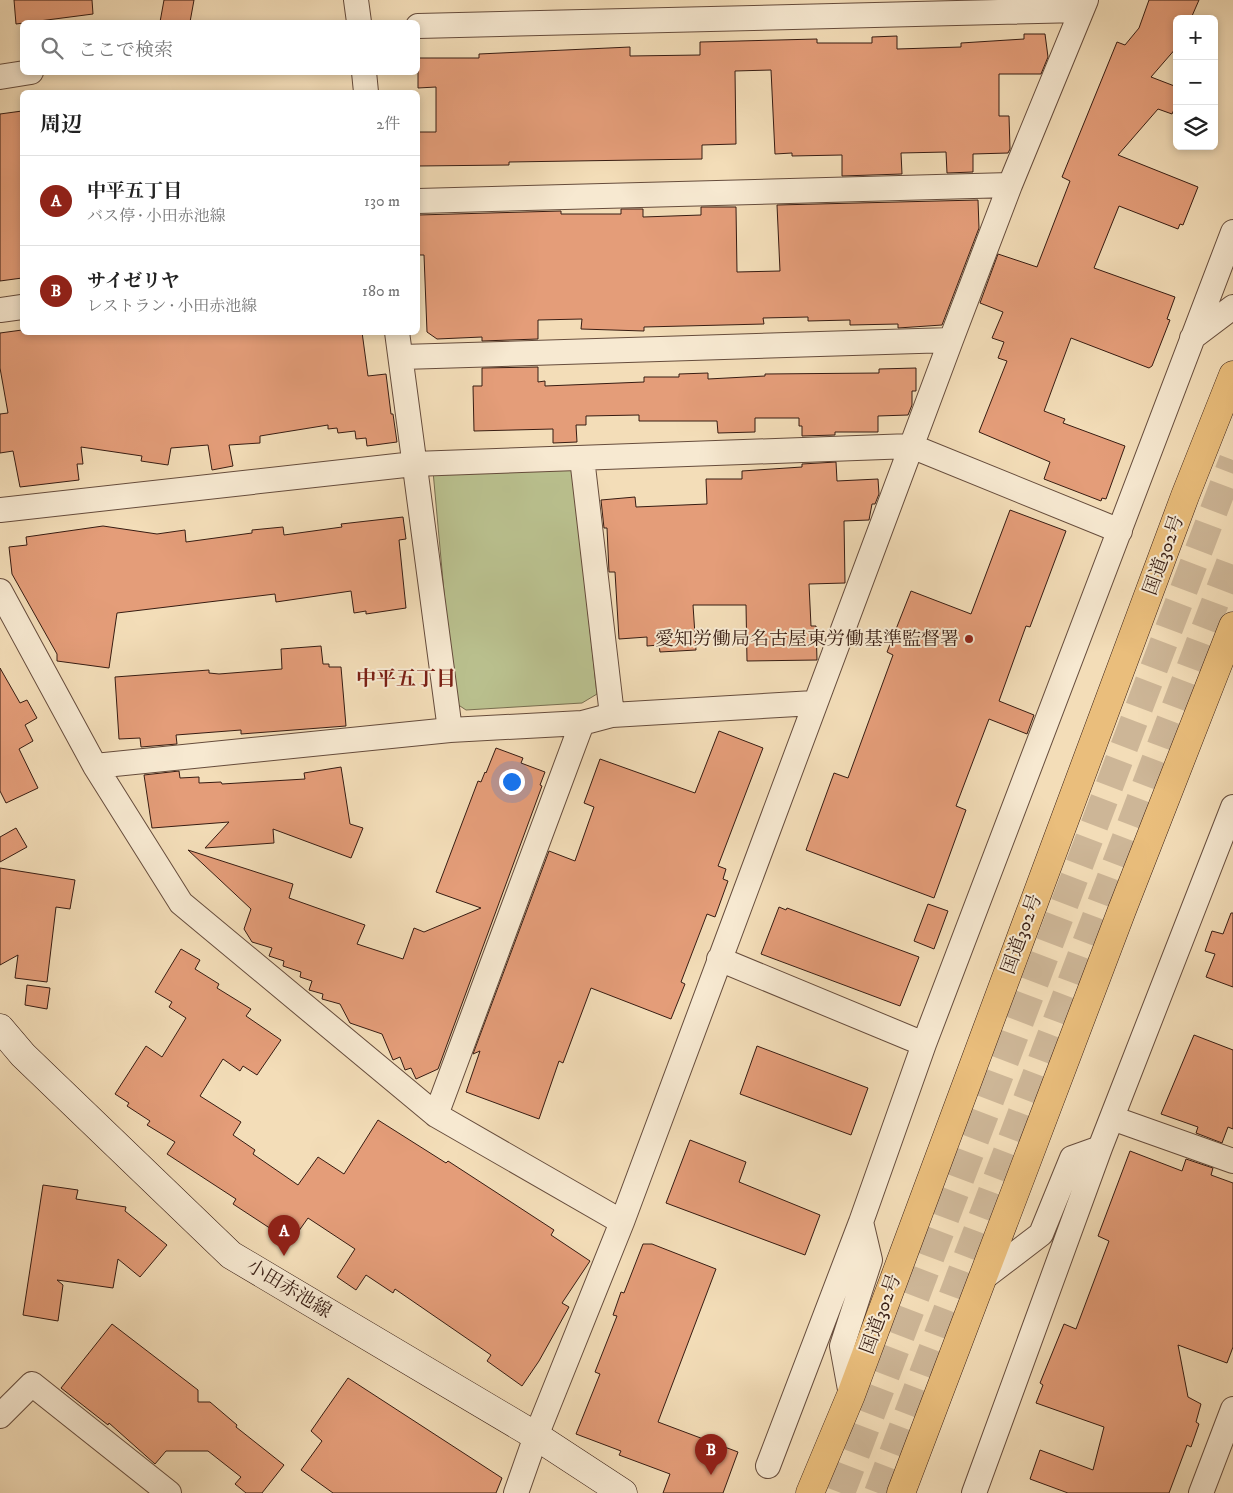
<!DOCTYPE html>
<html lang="ja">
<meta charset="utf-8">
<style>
:root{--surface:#fff;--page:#f2f2f2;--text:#222;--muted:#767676;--line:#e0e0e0;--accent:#8f2418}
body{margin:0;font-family:"IM FELL DW Pica","Noto Serif JP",serif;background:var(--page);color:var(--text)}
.controls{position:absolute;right:15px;top:15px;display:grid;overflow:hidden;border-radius:8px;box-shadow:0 2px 8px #0003}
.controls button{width:45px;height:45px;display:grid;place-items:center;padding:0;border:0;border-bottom:1px solid var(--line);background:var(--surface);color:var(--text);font:25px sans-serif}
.you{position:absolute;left:511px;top:781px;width:18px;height:18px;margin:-12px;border:4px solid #fff;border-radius:50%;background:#1a73e8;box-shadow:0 0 0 8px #1a73e833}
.badge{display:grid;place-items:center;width:32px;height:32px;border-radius:50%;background:var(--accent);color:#fff;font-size:16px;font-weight:700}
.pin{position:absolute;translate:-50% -41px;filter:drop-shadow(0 1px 2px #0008)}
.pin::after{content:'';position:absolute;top:26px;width:18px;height:15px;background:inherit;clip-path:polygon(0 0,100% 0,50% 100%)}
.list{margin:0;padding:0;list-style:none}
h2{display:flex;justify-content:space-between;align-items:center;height:65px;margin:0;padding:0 20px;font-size:21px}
h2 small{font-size:16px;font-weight:400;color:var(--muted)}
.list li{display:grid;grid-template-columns:32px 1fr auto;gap:15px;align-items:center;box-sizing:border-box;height:90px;padding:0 20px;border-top:1px solid var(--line)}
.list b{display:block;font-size:19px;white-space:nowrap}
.list p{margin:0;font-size:16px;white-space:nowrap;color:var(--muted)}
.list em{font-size:16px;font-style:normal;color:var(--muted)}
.icon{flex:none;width:28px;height:28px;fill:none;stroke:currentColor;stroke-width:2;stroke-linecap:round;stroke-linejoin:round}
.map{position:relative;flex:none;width:1233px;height:1493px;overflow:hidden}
.search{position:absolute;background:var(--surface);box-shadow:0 2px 8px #0003;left:20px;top:20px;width:400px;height:55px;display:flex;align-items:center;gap:12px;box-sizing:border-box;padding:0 18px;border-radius:8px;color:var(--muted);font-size:19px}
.panel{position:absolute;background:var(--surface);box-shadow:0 2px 8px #0003;left:20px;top:90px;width:400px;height:245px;border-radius:8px}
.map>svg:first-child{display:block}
.green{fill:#bac18f;stroke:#786e50}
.building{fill:#e49d79;stroke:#371c12}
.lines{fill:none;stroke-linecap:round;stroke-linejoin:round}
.highway-tunnel{stroke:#cdb697;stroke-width:28;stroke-dasharray:28 14;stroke-linecap:butt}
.street-casing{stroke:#664c3c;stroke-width:26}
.secondary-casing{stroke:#371c12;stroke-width:29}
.highway-casing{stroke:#371c12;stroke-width:29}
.street{stroke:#f7e9d1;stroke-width:24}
.secondary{stroke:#f7e9d1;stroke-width:28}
.highway{stroke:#eabe7c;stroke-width:28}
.poi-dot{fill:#8f2418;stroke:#f7e9d1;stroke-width:2}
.labels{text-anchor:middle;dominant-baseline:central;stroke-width:4;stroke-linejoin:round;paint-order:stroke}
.street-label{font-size:19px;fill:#371c12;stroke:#f7e9d1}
.poi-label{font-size:19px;fill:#371c12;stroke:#f7e9d1;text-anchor:end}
.neighbourhood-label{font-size:20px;font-weight:bold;fill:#7a1f14;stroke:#f7e9d1}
</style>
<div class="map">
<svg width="1233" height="1493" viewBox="0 0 1233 1493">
<rect width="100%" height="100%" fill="#f3ddb8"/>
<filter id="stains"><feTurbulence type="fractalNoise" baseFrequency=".004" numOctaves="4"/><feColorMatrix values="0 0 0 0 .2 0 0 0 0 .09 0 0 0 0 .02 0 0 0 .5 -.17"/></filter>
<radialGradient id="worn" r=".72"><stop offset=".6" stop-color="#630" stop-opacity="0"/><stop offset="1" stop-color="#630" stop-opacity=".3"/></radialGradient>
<path class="green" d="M 572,466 L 597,694 L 582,703 L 466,710 L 454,702 L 433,471 Z"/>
<path class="building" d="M 14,0 L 92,0 L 93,14 L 16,24 Z
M 164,0 L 194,0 L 190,22 L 160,22 Z
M 1149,0 L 1199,0 L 1192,16 L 1199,19 L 1177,19 L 1177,47 L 1151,77 L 1177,87 L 1177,103 L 1172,114 L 1158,109 L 1118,155 L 1198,187 L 1183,225 L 1180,224 L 1178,229 L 1119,206 L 1094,268 L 1175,297 L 1167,319 L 1170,320 L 1152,366 L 1149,368 L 1071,338 L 1044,411 L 1065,419 L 1063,423 L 1125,446 L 1106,499 L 1102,498 L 1101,501 L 1044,479 L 1050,462 L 979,432 L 1007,361 L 998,358 L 1004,342 L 992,338 L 1003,312 L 980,303 L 998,254 L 1037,267 L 1070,181 L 1062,177 L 1117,42 L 1125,45 L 1139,28 Z
M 1024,34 L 1045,34 L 1048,57 L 1041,74 L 999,74 L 999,116 L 1009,116 L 1010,149 L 1008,153 L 973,154 L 973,172 L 947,173 L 946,152 L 901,153 L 902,174 L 842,176 L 842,155 L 792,156 L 792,153 L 775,154 L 771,70 L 735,71 L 736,144 L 702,145 L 702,159 L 509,162 L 509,165 L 418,166 L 418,132 L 436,132 L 436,87 L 418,88 L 418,58 L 479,58 L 479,54 L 630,47 L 630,56 L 700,55 L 700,42 L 817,39 L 817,43 L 872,43 L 872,37 L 897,36 L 897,49 L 961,47 L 961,43 L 1024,39 Z
M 22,111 L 22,278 L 0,281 L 0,114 Z
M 978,200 L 979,228 L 942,325 L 898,328 L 898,324 L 850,325 L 850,320 L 808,321 L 808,317 L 763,318 L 764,324 L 644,327 L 644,331 L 581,329 L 582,319 L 538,320 L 538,339 L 482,341 L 482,337 L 437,339 L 427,332 L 424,255 L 418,255 L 418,215 L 561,211 L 561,214 L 621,214 L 621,209 L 643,209 L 643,217 L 701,215 L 701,207 L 736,207 L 737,272 L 780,271 L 777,205 Z
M 22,330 L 22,332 L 362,332 L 368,376 L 386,374 L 391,414 L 393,414 L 397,442 L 367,446 L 366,438 L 356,439 L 355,431 L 338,433 L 337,428 L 328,429 L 328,425 L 260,436 L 260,443 L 229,445 L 233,466 L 212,470 L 208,445 L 171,448 L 168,465 L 141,461 L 142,456 L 81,447 L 83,464 L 77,464 L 79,480 L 20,487 L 13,451 L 0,453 L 0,414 L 8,413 L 0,368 L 0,333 Z
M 538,367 L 538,382 L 545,381 L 545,386 L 644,382 L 644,377 L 679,377 L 679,374 L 708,373 L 708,379 L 765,376 L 765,374 L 879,373 L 879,369 L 916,368 L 916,391 L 912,391 L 912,405 L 908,415 L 878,416 L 878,432 L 835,432 L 835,435 L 802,436 L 802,426 L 799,426 L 799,418 L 755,418 L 755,432 L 718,433 L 717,421 L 639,421 L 639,415 L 586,416 L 586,425 L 576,425 L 577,442 L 553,443 L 553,429 L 474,431 L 473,386 L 482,386 L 482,368 Z
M 836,462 L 837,481 L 878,479 L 879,494 L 875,504 L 872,504 L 869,520 L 844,521 L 845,583 L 809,584 L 811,626 L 816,626 L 817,660 L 747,661 L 746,605 L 693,605 L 696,650 L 660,652 L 659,645 L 647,646 L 647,637 L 619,639 L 615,572 L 609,572 L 607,528 L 604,528 L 601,500 L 635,497 L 636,507 L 707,504 L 706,479 L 742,479 L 742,471 L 802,467 L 802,464 Z
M 1010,510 L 1066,531 L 1030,627 L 1026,626 L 999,701 L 1034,715 L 1027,734 L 989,719 L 956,806 L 966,810 L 934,898 L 806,850 L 834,773 L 848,778 L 893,655 L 887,652 L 911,591 L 971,614 Z
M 403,517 L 406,539 L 399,540 L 406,608 L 366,614 L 366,611 L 354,613 L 351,591 L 276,602 L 275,594 L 117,613 L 109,668 L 57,661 L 57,654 L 12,574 L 9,547 L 27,545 L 26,537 L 103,526 L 157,534 L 185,530 L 186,542 L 252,533 L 252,530 L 283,527 L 284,535 L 342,527 L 341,524 Z
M 321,646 L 323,664 L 329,664 L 329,667 L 341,667 L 346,726 L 241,734 L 241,730 L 176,735 L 177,744 L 141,747 L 140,738 L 119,739 L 115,677 L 209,670 L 209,673 L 219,674 L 282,669 L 281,649 Z
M 0,668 L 20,703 L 27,700 L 37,718 L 25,725 L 33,741 L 19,749 L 38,788 L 6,803 L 0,791 Z
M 719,731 L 763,748 L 718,866 L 726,869 L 723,879 L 728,881 L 715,917 L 707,914 L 681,982 L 685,984 L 671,1019 L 591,988 L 563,1063 L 559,1061 L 539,1119 L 466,1092 L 480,1051 L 473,1054 L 549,851 L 575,861 L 594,807 L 584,803 L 600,759 L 695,793 Z
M 496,748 L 523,758 L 521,763 L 545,772 L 540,785 L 542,786 L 438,1069 L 416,1079 L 411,1068 L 405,1070 L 400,1057 L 393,1060 L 382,1034 L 350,1023 L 340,1004 L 322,999 L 323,994 L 309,990 L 312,981 L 300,977 L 301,972 L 283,966 L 284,961 L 269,956 L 272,948 L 252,942 L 244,929 L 251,909 L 188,850 L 293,884 L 289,898 L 365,925 L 357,944 L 403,959 L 414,928 L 424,932 L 481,908 L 436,892 L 478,781 L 481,782 L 485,772 L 486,773 Z
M 341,767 L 350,824 L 363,828 L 351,858 L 273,829 L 274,843 L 205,848 L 229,822 L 152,828 L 144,775 L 179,771 L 180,778 L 199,777 L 199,783 L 221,782 L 222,784 L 305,779 L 304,773 Z
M 16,828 L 27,847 L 0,862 L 0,837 Z
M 0,868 L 75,880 L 70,909 L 56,907 L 47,982 L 15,978 L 18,955 L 0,965 Z
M 928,904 L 948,911 L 934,949 L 914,941 Z
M 779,907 L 786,910 L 787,908 L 919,957 L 900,1006 L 761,954 Z
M 1231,913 L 1233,913 L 1233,987 L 1206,977 L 1215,954 L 1205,951 L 1212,931 L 1223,934 Z
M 181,949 L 200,960 L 195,969 L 219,984 L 217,988 L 251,1009 L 246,1016 L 281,1040 L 257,1075 L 243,1066 L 240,1071 L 223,1059 L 200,1096 L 241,1122 L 233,1135 L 255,1150 L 253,1154 L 298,1185 L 318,1157 L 344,1174 L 378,1120 L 446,1163 L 448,1161 L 554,1230 L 551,1235 L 590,1261 L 562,1303 L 569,1307 L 539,1361 L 522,1386 L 487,1361 L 491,1355 L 395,1289 L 393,1293 L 366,1275 L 356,1290 L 337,1277 L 355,1249 L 308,1218 L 291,1242 L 233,1204 L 236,1199 L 167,1154 L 175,1142 L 147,1125 L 150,1121 L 127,1106 L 129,1103 L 115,1094 L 146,1046 L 162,1057 L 186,1018 L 169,1007 L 172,1002 L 155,992 Z
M 27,985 L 50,988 L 47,1009 L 25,1005 Z
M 1194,1035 L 1233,1050 L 1233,1129 L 1228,1127 L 1222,1143 L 1196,1133 L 1198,1127 L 1161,1114 Z
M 757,1046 L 868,1088 L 851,1135 L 740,1094 Z
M 690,1140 L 746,1162 L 739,1182 L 820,1215 L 805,1255 L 666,1203 Z
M 1130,1151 L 1182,1171 L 1186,1159 L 1213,1168 L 1211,1175 L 1233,1183 L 1233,1347 L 1227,1363 L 1178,1345 L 1188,1397 L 1201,1404 L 1196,1422 L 1199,1424 L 1191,1447 L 1187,1445 L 1169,1493 L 1068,1493 L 1030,1479 L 1040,1450 L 1093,1470 L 1104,1427 L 1036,1403 L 1043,1385 L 1040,1383 L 1064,1324 L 1076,1329 L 1109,1241 L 1098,1236 Z
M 43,1185 L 78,1190 L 76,1199 L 126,1207 L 125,1211 L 167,1245 L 140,1277 L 118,1259 L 113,1288 L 57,1280 L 63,1285 L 58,1321 L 23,1315 Z
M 643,1244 L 652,1244 L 716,1269 L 658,1422 L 738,1452 L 723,1493 L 663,1493 L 670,1474 L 619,1455 L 621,1451 L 576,1434 L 600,1374 L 595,1372 L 617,1316 L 613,1315 L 621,1292 L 624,1293 Z
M 112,1324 L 198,1390 L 198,1402 L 210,1402 L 237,1425 L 236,1427 L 284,1465 L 262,1493 L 246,1493 L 235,1484 L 241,1477 L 208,1451 L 166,1451 L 155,1464 L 109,1423 L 108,1425 L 61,1388 Z
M 348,1378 L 502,1478 L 496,1493 L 333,1493 L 301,1470 L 322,1441 L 311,1431 Z"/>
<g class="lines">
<path class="highway-tunnel" d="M 841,1493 L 1233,460
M 878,1493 L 1233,555"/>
<g class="street-casing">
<path id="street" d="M 356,0 L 359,22
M 418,26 L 1081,10
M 364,72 L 366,92
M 0,77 L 31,72
M 418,201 L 1010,185
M 0,310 L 22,307
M 397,332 L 450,730
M 1192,338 L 1233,307
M 402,357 L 951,340
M 582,458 L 612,715
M 0,510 L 414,464 L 911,446 L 1120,531
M 0,591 L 95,766 L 181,903 L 436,1115 L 622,1222
M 95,766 L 450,730 L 582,723 L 612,715 L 814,703
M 719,959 L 924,1044
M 436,1115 L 582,723
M 1112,1118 L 1233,1161
M 982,1279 L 1041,1234 L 1072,1158 L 1100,1148
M 851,1395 L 842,1346 L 870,1260 L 861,1222
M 0,1416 L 32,1384 L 169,1493
M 768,1466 L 861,1222 L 924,1044 L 1233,232
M 516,1493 L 536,1436 L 622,1222 L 951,340 L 1010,185 L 1086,0
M 974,1493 L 1100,1148 L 1233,807
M 1201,1493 L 1233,1409"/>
</g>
<g class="secondary-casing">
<path id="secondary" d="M 0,1028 L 23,1055 L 231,1255 L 536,1436 L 623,1493"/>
</g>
<g class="highway-casing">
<path id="highway" d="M 810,1493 L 851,1395 L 1185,496 L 1233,375
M 901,1493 L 1122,910 L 1233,626"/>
</g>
<use href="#street" class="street"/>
<use href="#secondary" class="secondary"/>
<use href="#highway" class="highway"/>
</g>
<circle class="poi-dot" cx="969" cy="639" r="5"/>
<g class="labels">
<g class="street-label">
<text transform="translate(1164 555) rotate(-70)">国道302号</text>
<text transform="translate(1022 934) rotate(-70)">国道302号</text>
<text transform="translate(289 1289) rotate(31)">小田赤池線</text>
<text transform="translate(881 1314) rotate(-70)">国道302号</text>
</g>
<g class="poi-label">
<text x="959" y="639">愛知労働局名古屋東労働基準監督署</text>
</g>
<g class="neighbourhood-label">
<text x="406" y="679">中平五丁目</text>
</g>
</g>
<rect width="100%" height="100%" filter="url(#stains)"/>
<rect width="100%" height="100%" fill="url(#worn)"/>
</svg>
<div class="controls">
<button>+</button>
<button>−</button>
<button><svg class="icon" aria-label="layers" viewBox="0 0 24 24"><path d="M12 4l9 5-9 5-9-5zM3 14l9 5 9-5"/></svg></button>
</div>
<div class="you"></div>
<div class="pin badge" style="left:284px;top:1256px">A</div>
<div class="pin badge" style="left:711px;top:1475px">B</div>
<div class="search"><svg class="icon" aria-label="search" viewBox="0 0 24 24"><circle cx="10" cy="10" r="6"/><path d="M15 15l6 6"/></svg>ここで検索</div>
<section class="panel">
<h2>周辺<small>2件</small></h2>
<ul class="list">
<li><span class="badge">A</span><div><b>中平五丁目</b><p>バス停 · 小田赤池線</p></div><em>130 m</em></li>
<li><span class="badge">B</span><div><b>サイゼリヤ</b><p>レストラン · 小田赤池線</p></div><em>180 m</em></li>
</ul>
</section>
</div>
